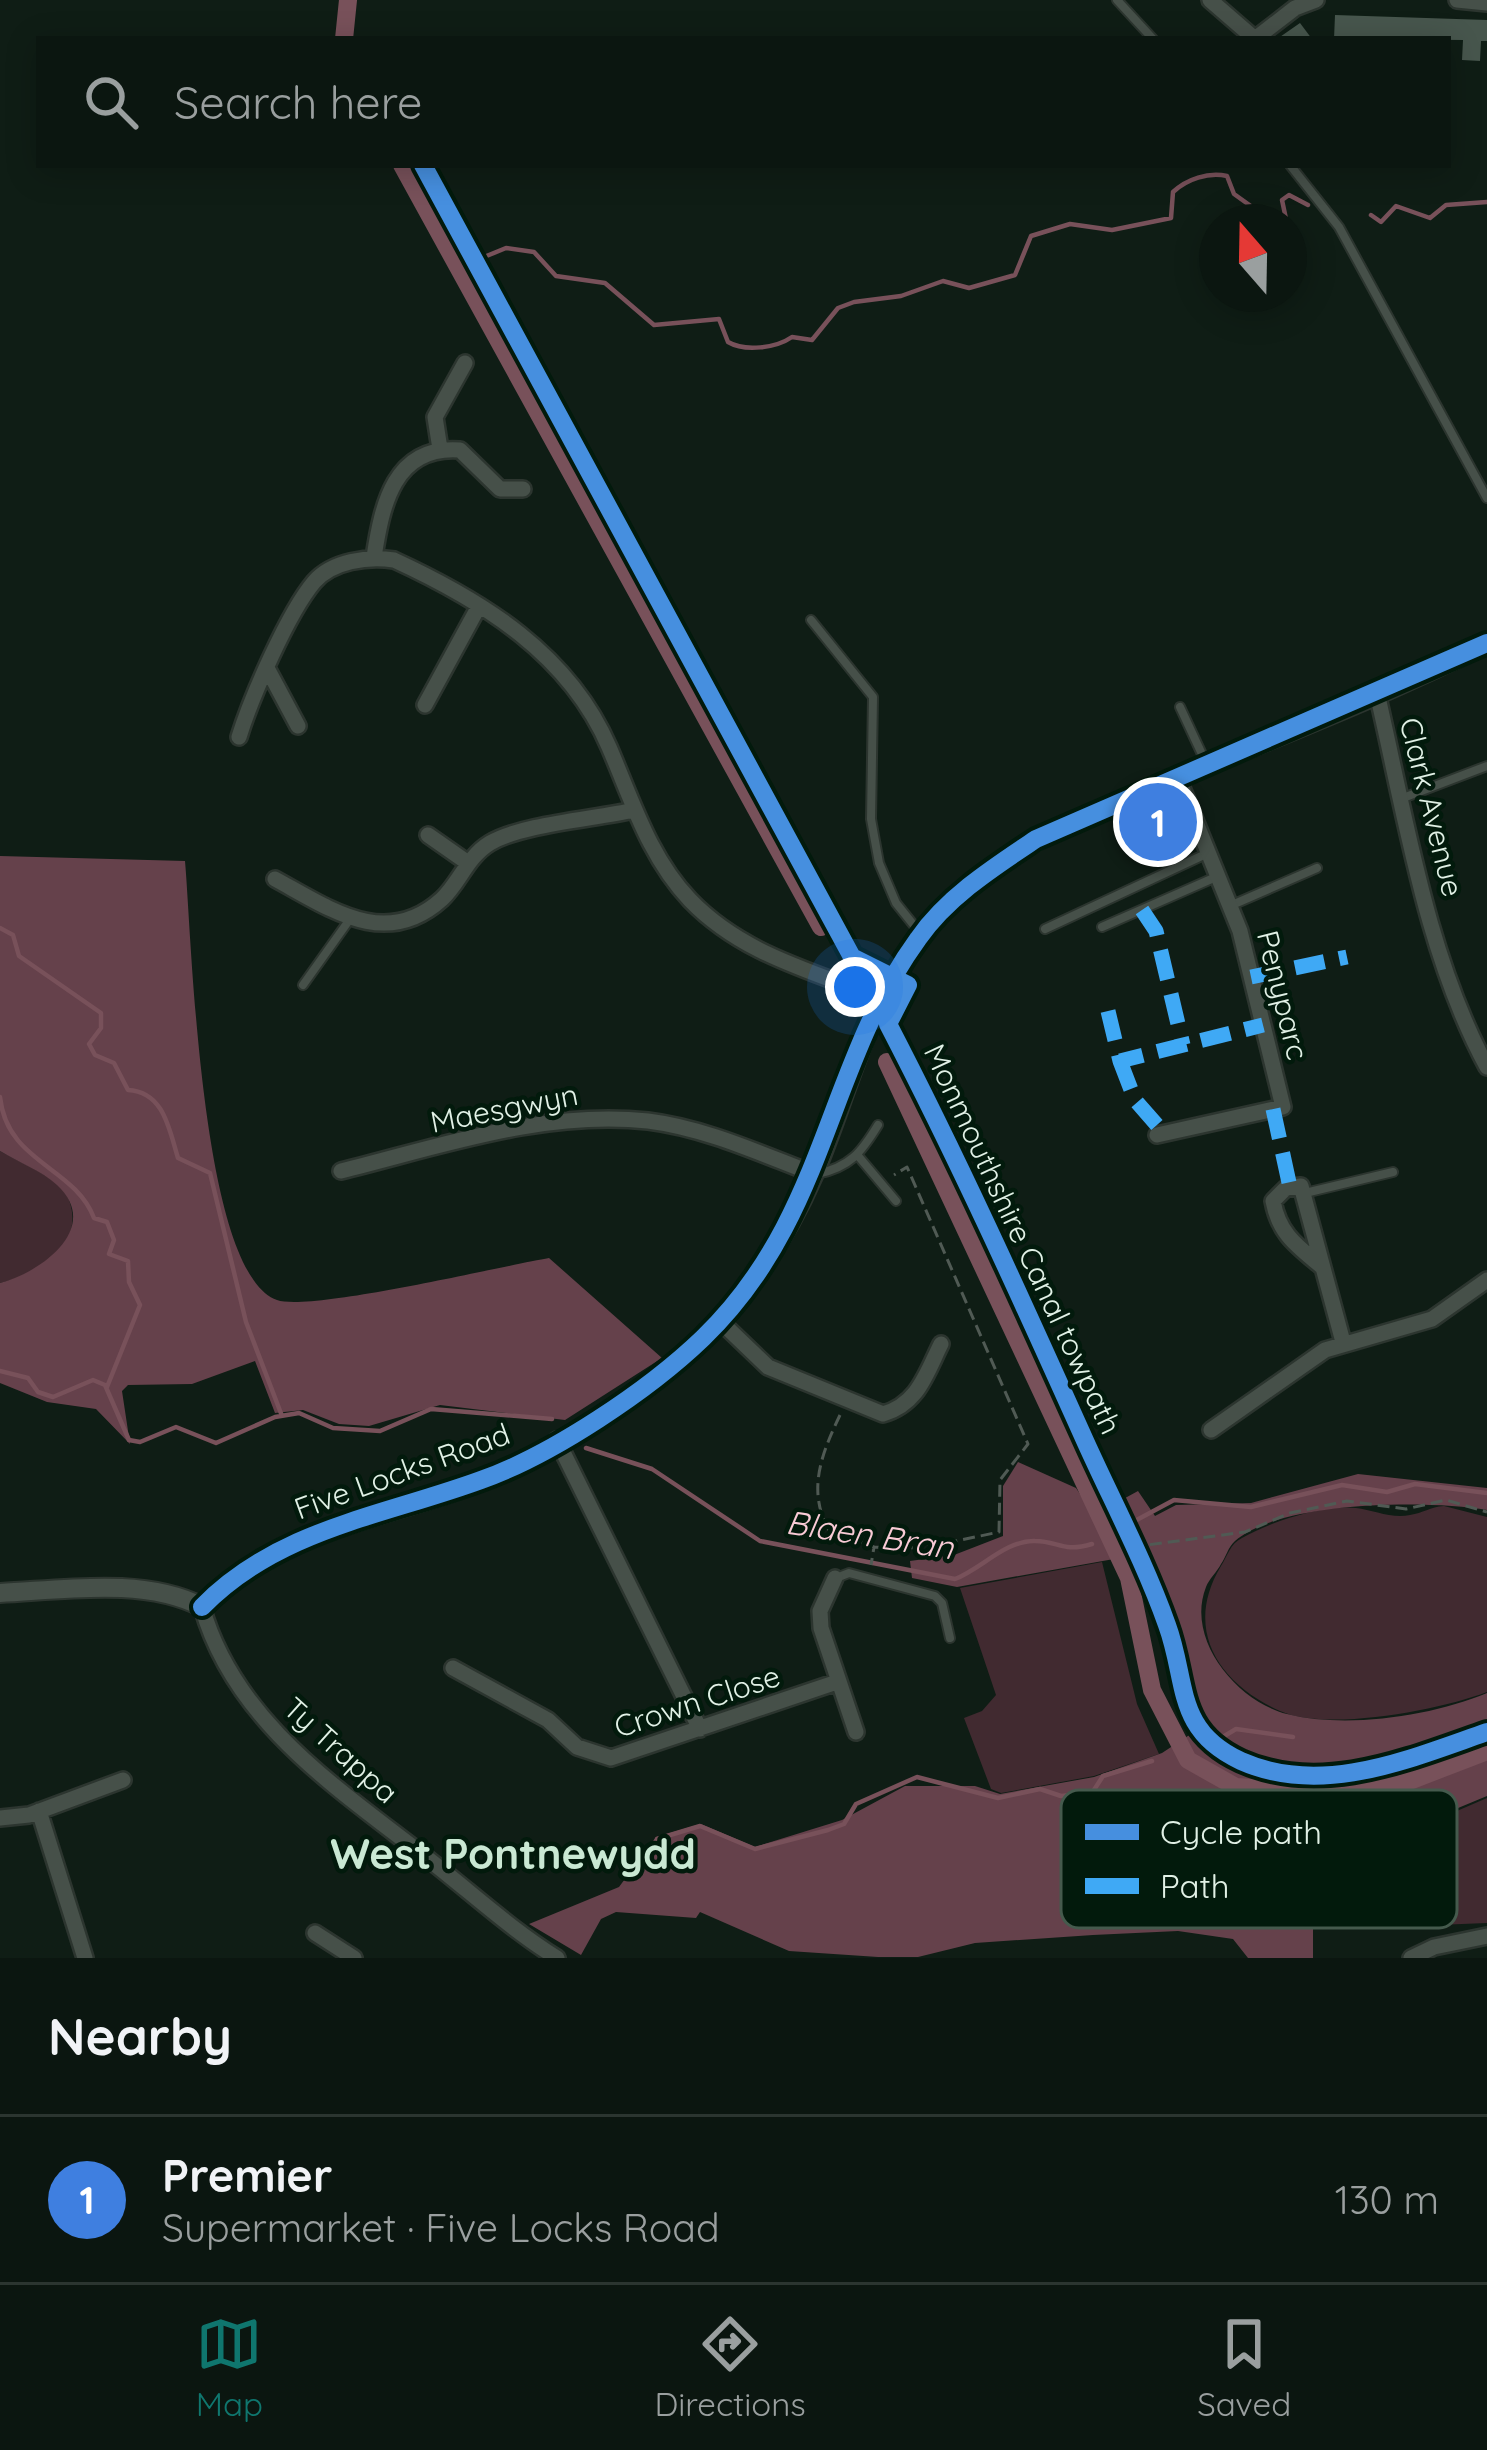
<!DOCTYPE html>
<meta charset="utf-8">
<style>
:root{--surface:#0b1610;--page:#141f19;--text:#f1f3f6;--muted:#9a9f9f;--line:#2b3530;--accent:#0f766e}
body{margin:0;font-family:Quicksand,sans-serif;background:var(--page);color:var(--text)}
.compass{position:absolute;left:1199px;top:204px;width:108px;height:108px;border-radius:50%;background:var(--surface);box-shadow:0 6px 30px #0003;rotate:340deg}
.you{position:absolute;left:855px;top:987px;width:42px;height:42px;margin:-30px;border:9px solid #fff;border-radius:50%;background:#1a73e8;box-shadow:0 0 0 18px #1a73e833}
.badge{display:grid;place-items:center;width:78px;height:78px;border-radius:50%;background:var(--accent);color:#fff;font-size:39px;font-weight:700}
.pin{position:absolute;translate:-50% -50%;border:6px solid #fff;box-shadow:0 3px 12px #0006}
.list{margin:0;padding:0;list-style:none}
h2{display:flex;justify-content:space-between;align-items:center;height:156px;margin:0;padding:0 48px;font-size:51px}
h2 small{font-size:39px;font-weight:400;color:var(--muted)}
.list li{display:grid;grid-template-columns:78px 1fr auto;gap:36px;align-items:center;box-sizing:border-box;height:168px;padding:0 48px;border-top:3px solid var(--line)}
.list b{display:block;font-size:45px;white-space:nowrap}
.list p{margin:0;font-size:39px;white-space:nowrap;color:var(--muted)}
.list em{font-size:39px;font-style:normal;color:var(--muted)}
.icon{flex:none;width:66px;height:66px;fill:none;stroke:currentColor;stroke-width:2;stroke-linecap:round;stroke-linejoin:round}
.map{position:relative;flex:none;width:1487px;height:1958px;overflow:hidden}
.search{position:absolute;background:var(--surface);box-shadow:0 6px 30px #0003;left:36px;right:36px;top:36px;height:132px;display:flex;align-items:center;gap:30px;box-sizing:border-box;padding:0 42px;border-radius:0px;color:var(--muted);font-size:45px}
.sheet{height:324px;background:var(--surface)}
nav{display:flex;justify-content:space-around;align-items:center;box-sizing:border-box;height:168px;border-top:3px solid var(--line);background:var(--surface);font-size:33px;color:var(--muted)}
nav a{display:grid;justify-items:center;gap:6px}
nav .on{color:var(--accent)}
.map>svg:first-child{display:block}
.green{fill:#412a30}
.forest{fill:#65414b}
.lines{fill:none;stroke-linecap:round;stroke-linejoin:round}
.stream{stroke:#78515a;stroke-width:4.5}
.canal{stroke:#78515a;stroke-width:18}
.building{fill:#47564d}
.service-casing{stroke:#2c352f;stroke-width:12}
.minor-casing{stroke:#2c352f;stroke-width:20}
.tertiary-casing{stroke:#2c352f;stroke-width:22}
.path{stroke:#505a54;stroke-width:3;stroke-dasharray:12 6;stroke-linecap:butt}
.service{stroke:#465049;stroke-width:8}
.minor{stroke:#465049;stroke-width:15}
.tertiary{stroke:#465049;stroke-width:18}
.quiet{stroke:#3fa9f5;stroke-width:15;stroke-dasharray:30 15;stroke-linecap:butt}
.cycleway-casing{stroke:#021a0c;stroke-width:26}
.cycleway{stroke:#468fdf;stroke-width:18}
.labels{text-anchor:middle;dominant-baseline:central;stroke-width:9;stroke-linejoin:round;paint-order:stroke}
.street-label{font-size:30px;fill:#e1f1e6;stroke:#021a0c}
.water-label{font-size:33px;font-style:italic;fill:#f9cbd6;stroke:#021a0c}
.district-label{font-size:42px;font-weight:bold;fill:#c9e8d3;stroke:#021a0c}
.key{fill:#021a0c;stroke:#455a4d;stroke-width:3}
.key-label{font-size:33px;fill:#e1f1e6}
</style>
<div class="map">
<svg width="1487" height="1958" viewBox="0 0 1487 1958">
<rect width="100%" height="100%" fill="#0f1d15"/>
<path class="green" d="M 0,1151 C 20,1163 60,1177 69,1200 C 86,1246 37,1274 0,1283 Z
M 1444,1506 L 1487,1517 L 1487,1692 C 1440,1710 1327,1732 1280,1711 C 1218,1683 1183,1629 1221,1566 C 1228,1555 1230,1544 1242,1538 C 1270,1522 1323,1504 1356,1508 C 1373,1510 1392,1519 1410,1515 C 1423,1513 1430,1507 1444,1506 Z
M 1102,1562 L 1137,1704 L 1159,1754 L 1094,1776 L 1001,1793 L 991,1789 L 964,1718 L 982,1711 L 996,1695 L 960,1588 Z
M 1487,1798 L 1487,1923 L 1437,1925 C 1437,1879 1413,1866 1436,1820 Z"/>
<path class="forest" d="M 0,856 L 185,861 C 192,939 200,1273 277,1300 C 310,1312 502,1266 549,1258 L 662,1358 L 565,1420 L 440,1405 L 369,1426 L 339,1424 L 303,1410 L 275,1413 L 255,1361 L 192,1384 L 128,1385 L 122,1391 L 130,1444 L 96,1409 L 47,1402 L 0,1383 L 0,1283 C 40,1273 103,1228 57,1185 C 42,1171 18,1162 0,1151 Z
M 1018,1462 L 1076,1488 L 1094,1515 L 1138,1491 L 1155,1516 L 1176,1505 L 1251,1503 L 1358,1474 L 1487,1488 L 1487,1510 C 1429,1500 1282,1500 1235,1541 C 1228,1547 1226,1557 1221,1564 C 1217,1572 1209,1579 1206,1587 C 1185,1640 1238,1702 1287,1714 C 1346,1729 1432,1716 1487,1693 L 1487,1796 L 1434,1818 L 1421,1871 L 1378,1873 L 1367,1883 L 1367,1927 L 1313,1929 L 1313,1958 L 1248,1958 L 1233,1939 L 1178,1931 L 1093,1935 L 975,1943 L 918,1957 L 878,1957 L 789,1951 L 700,1912 L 696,1918 L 616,1912 L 601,1919 L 581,1955 L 529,1924 L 619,1887 L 656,1837 L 701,1824 L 755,1847 L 842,1820 L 905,1786 L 975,1786 L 1000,1794 L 1094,1777 L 1162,1753 L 1203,1726 L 1194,1713 L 1175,1626 L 1142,1554 L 957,1587 L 912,1578 L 910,1561 L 954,1555 L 1003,1536 L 1003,1486 Z"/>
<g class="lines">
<path class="stream" d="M 1371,215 L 1381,222 L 1396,206 L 1430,218 L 1446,205 L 1487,202
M 1279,222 L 1286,219 L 1282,200 L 1289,195 L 1308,205
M 484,257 L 506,248 L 534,252 L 556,276 L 605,283 L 654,325 L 719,319 L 728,342 C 745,352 776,348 792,337 L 812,340 L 838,308 L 854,302 L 901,296 L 943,281 L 969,288 L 1015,275 L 1031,236 L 1070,224 L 1112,230 L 1171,218 L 1173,192 C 1187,179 1208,172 1227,176 L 1234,194 L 1273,222
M 0,928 L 13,935 L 19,956 L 101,1013 L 101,1028 L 89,1044 L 95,1055 L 114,1063 L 128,1090 C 164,1092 169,1129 178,1158 L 210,1173 L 246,1322 L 282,1416
M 0,1097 C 7,1163 74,1166 94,1218 L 107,1222 L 114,1240 L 109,1254 L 128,1261 L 129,1282 L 140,1305 L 107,1387
M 0,1371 L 28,1378 L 38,1392 L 53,1397 L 93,1380 L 105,1385 L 129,1440 L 140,1442 L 176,1427 L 216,1443 L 275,1417 L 299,1413 L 333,1428 L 380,1431 L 431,1409 L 552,1419
M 586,1448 L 652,1469 L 760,1541 L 955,1579 C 981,1569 1006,1540 1035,1541 C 1059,1541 1062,1553 1092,1544
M 1131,1523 L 1174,1500 L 1251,1507 L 1342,1485 L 1387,1492 L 1415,1484 L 1487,1493
M 1221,1738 L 1236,1729 L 1293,1737
M 649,1860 L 657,1839 L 700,1826 L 755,1849 L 828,1830 L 844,1824 L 856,1804 L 917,1777 L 998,1798 L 1040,1789 L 1061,1796 L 1092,1793 L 1103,1776 L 1152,1761"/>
<path class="canal" d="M 344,39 L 348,0
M 402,165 L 821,927
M 887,1062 L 1129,1578 L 1152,1690 L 1188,1760 L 1236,1787 L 1349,1793 L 1404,1783 L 1487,1751"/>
</g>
<path class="building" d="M 1335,15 L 1487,20 L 1487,41 L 1481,41 L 1480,61 L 1462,60 L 1463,40 L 1334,39 Z
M 1300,23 L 1312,39 L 1277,39 Z"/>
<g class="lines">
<g class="service-casing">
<path id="service" d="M 1117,0 L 1153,39
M 1290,165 L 1339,227 L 1487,498
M 811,620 L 873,697 L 871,819 L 879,863 L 896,903 L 920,933
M 1180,707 L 1207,765
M 1403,798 L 1487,766
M 1232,905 L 1317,868
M 1102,927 L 1216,877
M 1045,929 L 1208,853
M 303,985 L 350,919
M 859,1157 L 896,1201
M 817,1174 C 850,1167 861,1153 878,1125
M 1305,1193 L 1393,1172
M 836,1578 L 849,1573 L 935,1596 L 942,1603 L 950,1638"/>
</g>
<g class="minor-casing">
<path id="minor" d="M 1210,0 L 1255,39
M 1457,0 L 1487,3
M 1255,39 L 1295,8 L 1316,0
M 440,449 L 435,417 L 465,363
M 374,557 C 382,505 394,445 460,450 L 500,489 L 523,489
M 267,668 L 298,726
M 1377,693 C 1406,818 1426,954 1487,1067
M 425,705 L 479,606
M 239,737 C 251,698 288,613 314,582 C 332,561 368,556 394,560 C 483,601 569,654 609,747 C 632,800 649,857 690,900 C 743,955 813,971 882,999
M 428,835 L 468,863
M 275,879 C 330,909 386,950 442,899 C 460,882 467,857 490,843 C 522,824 595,819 634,810
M 1157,1135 L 1283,1107 L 1240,931 L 1178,778
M 341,1171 C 442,1146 543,1110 648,1121 C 705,1128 761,1154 814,1174
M 1321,1266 C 1297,1246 1279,1234 1273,1201 L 1286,1188 L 1301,1186 L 1343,1342
M 720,1321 L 768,1367 L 883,1414 C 918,1404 926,1374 941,1344
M 1211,1430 L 1325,1350 L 1432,1319 L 1487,1280
M 557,1440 L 700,1729
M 835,1578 L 820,1611 L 821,1628 L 856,1732
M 202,1607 C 235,1724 342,1791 432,1862 C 474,1895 512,1930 557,1958
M 453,1668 L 548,1720 L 577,1747 L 611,1758 L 837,1682
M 39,1811 L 85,1958
M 0,1818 L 29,1815 L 123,1780
M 315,1933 L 354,1958
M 1411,1958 L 1434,1947 L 1487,1936"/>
</g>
<g class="tertiary-casing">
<path id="tertiary" d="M 0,1593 C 63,1590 145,1577 202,1607 C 281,1526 388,1520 488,1478 C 551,1451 621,1408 674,1364 C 733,1314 782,1248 813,1176 C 847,1097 866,1006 919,936 C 983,852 1086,817 1179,777 C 1282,734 1388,694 1487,643"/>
</g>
<path class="path" d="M 840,1415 C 822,1453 807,1489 828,1529 L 874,1547 L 871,1565
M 874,1547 L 923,1548 L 999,1532 L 1000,1480 L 1028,1444 L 907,1167 L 894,1175
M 1132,1547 L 1245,1532 L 1290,1513 L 1347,1501 L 1406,1509 L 1446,1500 L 1487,1512"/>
<use href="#service" class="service"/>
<use href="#minor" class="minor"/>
<use href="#tertiary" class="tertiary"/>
<path class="quiet" d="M 1142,910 L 1156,931 L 1183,1045
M 1251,977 L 1347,957
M 1108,1011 L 1120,1061 L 1263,1025
M 1120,1061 L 1135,1100 L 1164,1133
M 1273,1109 L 1290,1187"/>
<g class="cycleway-casing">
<path id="cycleway" d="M 423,165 L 852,957 L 908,985 L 888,1024 C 958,1159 1020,1296 1082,1434 C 1110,1497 1144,1560 1167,1625 C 1188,1682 1174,1730 1241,1761 C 1322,1797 1409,1759 1487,1732
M 202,1607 C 278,1529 383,1516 481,1480 C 552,1455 649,1390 703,1338 C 828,1217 825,1067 918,939 C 947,897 994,867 1036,839 L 1487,643"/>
</g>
<use href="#cycleway" class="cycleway"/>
</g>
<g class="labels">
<g class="street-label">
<text transform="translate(1432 807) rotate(76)">Clark Avenue</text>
<text transform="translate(1283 995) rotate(76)">Penyparc</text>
<text transform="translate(504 1108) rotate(-11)">Maesgwyn</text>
<text transform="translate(1023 1239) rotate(65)">Monmouthshire Canal towpath</text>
<text transform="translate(402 1471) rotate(-20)">Five Locks Road</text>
<text transform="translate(697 1701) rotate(-18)">Crown Close</text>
<text transform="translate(341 1750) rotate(42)">Ty Trappa</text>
</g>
<g class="water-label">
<text transform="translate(870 1534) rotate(9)">Blaen Bran</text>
</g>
<g class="district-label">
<text x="513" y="1853">West Pontnewydd</text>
</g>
</g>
<rect x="1061" y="1790" width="396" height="138" rx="18" class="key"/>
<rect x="1085" y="1824" width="54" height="16" fill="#468fdf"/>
<rect x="1085" y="1878" width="54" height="16" fill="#3fa9f5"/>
<g class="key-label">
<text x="1160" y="1844">Cycle path</text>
<text x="1160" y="1898">Path</text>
</g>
</svg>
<svg class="compass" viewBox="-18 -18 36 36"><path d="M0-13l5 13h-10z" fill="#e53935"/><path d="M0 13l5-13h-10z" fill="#9a9f9f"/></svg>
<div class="you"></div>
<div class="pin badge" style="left:1158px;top:822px;background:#3f7fe0">1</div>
<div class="search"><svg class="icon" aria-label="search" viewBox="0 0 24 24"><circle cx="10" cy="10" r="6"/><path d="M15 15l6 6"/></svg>Search here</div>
</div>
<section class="sheet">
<h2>Nearby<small></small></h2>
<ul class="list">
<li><span class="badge" style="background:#3f7fe0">1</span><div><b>Premier</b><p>Supermarket · Five Locks Road</p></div><em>130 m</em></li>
</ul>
</section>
<nav>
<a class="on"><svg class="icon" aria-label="map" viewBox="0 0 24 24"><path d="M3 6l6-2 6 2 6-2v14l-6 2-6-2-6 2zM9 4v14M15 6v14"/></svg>Map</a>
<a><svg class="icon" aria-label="directions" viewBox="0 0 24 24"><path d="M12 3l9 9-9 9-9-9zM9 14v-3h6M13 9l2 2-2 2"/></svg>Directions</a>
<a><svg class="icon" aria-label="saved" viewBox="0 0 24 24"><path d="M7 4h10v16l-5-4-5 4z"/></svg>Saved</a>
</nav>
